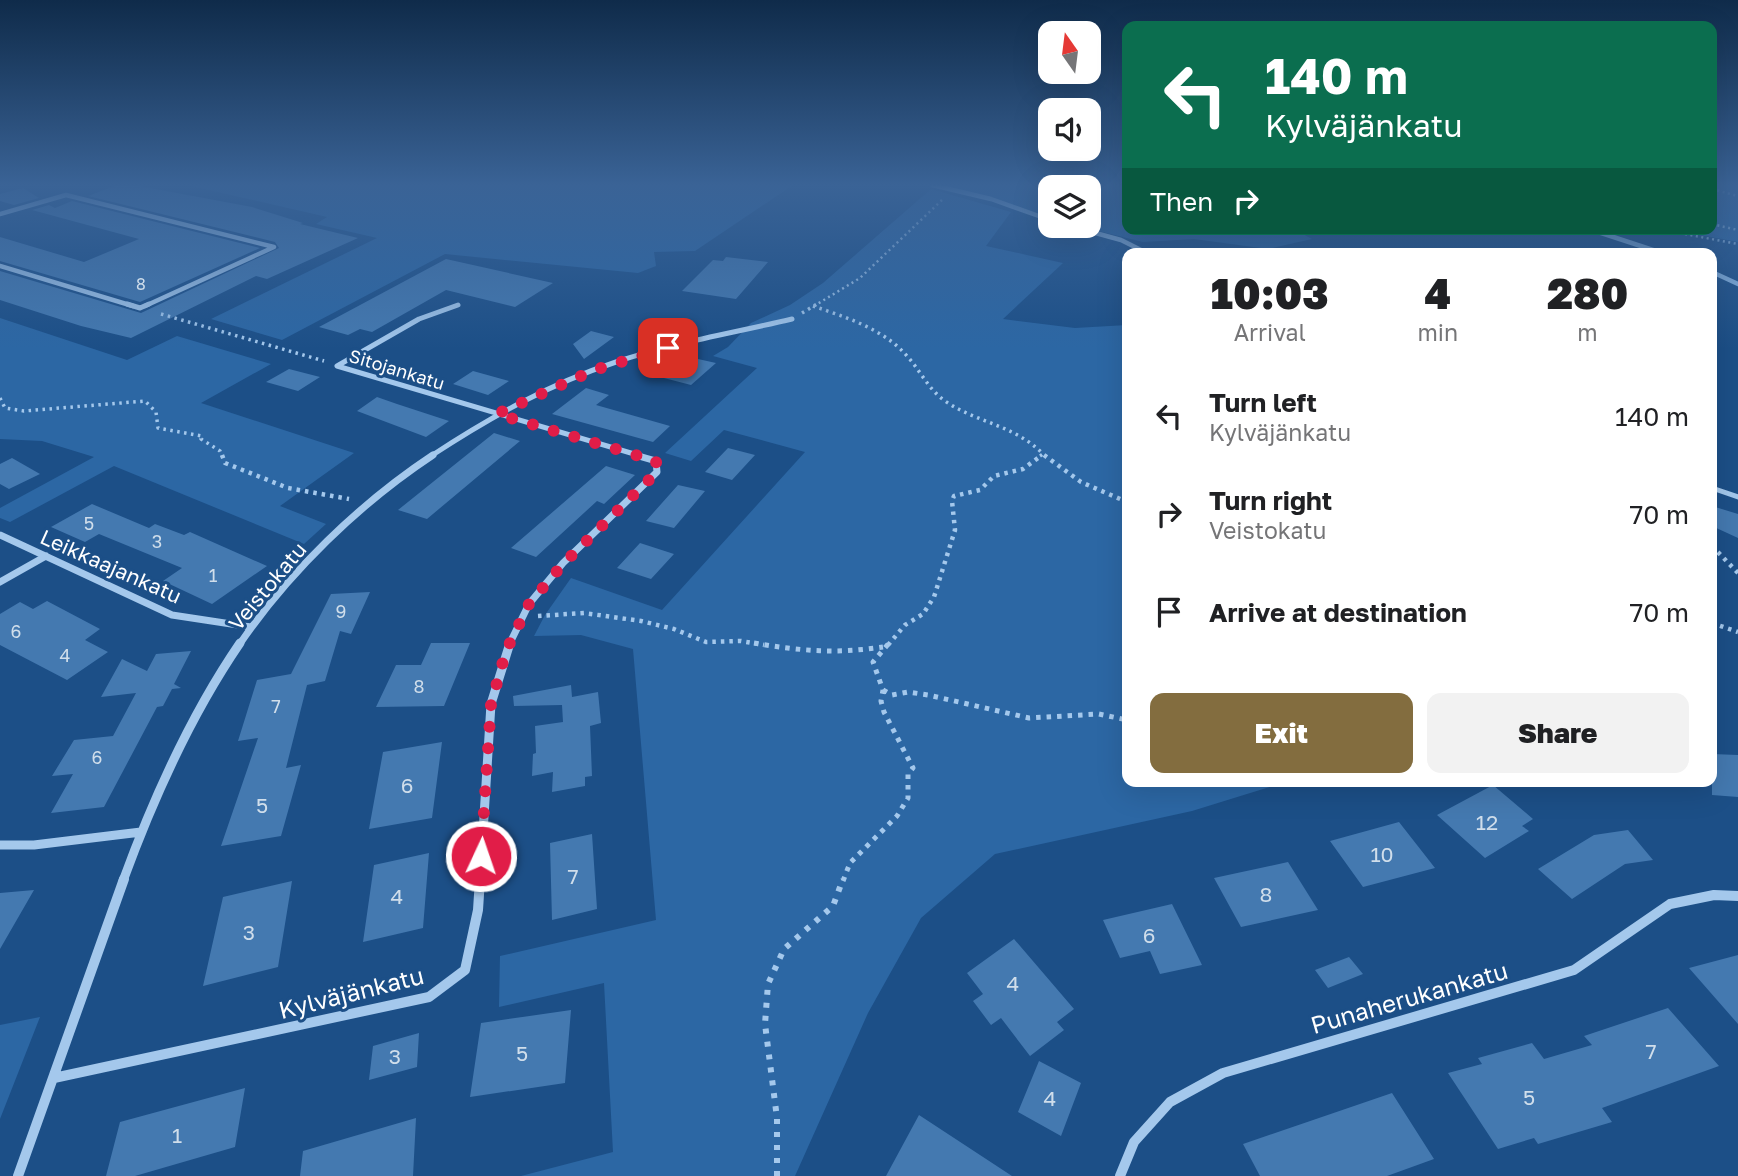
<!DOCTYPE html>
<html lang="en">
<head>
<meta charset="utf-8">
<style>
  body { margin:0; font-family:"Golos Text",sans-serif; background:#f2f2f2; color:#202124; height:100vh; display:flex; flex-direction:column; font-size:26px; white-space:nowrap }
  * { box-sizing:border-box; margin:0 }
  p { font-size:23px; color:#757577 }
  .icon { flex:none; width:38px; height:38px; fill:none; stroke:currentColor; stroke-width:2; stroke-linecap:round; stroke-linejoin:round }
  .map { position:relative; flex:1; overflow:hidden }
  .side { position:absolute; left:1122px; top:248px; width:595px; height:539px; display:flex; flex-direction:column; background:#fff; border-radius:14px; box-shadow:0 7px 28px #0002 }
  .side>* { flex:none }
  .hud { position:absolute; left:1122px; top:21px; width:595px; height:214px; border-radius:14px; box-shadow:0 7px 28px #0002; background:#0b6e4f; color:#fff; overflow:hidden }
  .needle { width:46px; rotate:346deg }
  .buttons { position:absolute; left:1038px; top:21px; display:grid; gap:14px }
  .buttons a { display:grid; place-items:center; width:63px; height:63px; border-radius:14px; background:#fff; box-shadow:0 7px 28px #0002; font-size:35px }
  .pin { position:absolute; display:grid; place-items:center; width:60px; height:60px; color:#fff; margin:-30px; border-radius:14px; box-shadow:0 4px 10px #0006 }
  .me { position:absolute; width:77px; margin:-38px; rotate:3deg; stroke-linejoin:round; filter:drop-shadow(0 0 5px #0008) }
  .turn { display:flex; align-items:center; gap:24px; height:147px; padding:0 28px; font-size:32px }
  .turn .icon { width:91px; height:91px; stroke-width:2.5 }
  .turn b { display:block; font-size:49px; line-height:60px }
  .then { display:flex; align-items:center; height:66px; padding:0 28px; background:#0003; gap:14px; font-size:26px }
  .eta { display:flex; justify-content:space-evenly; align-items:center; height:119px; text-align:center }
  .eta b { font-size:42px; font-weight:800; line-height:49px }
  .action { display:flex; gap:14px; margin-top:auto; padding:14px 28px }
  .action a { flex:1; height:80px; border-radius:14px; background:#836d3f; color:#fff; font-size:28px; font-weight:800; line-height:80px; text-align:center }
  .action a+a { background:#f2f2f2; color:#202124 }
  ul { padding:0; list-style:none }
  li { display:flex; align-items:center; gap:21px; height:98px; padding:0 28px }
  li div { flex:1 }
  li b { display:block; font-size:26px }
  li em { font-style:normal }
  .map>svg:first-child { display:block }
  .green { fill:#2c67a4 }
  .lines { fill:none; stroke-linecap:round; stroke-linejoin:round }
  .stream { stroke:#97c3ee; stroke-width:4.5 }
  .building { fill:#4479b0 }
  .path-far4 { stroke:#a4c8ec; stroke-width:2.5; stroke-dasharray:2 3.5; stroke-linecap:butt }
  .path-far3 { stroke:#a4c8ec; stroke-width:3.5; stroke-dasharray:2.5 4.5; stroke-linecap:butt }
  .path-far2 { stroke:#a4c8ec; stroke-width:4.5; stroke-dasharray:3.5 5; stroke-linecap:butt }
  .path-far1 { stroke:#a4c8ec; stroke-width:5; stroke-dasharray:4.5 6; stroke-linecap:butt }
  .path { stroke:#a4c8ec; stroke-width:6; stroke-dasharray:5 8; stroke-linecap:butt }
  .lane { stroke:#a4c8ec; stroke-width:5 }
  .street-far4 { stroke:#a4c8ec; stroke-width:4.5 }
  .street-far3 { stroke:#a4c8ec; stroke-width:5 }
  .street-far2 { stroke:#a4c8ec; stroke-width:7 }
  .street-far1 { stroke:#a4c8ec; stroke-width:9 }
  .street { stroke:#a4c8ec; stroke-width:10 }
  .route { stroke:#e11d48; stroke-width:12; stroke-dasharray:0 21.6 }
  .labels { text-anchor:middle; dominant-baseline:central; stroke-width:6; stroke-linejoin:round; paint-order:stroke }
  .far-number-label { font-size:16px; fill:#d0deeb }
  .far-street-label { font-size:18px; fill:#fff; stroke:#1c4f87 }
  .number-label { font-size:18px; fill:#d0deeb }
  .street-label { font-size:21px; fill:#fff; stroke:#1c4f87 }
  .near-number-label { font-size:21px; fill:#d0deeb }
  .near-street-label { font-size:24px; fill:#fff; stroke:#1c4f87 }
</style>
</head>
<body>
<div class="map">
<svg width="1738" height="1176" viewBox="0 0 1738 1176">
  <rect width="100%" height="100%" fill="#1c4f87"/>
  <!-- green -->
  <path class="green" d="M187 185H793L695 251 654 252 656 266 638 273 445 254 282 340 211 319 377 238 316 224 327 217Z
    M940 185H1127V229H1294L1312 239 1268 249 1194 239 1143 242 1078 226H1088V187H1050V217Z
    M1712 185H1738V242L1668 229H1712Z
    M931 189 1011 212 986 246 1063 263 1003 319 1075 328 1127 325V782H1286L1192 811 995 854 921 918 868 1013 795 1176H521L613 1152 604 983 499 1007 500 956 656 920 633 649 581 635 534 636 545 615 571 578 662 610 805 452 724 430 691 461 665 453 757 368 713 356 728 347 751 323 790 305 823 283Z
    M0 318 127 360 177 336 271 364 201 403 354 453 280 506 326 524 304 544 114 466 10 522 0 518V508L94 457 42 441 0 439Z
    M40 1017 0 1119V1025Z"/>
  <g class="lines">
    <!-- stream -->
    <path class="stream" d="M1589 229 1665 254
      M1712 272 1738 284"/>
  </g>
  <!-- building -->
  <path class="building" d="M117 185H134L252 207 303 223 300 224 358 238 267 279 256 276 131 338 81 326 0 300V271L141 313 279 248 275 242 88 196Z
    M23 188 39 198 14 205 0 201V194Z
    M72 201 260 248 140 302 0 261V237L84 262 139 239 32 210 49 205 55 208Z
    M726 257 768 262 736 299 682 291 713 260 723 261Z
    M446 259 553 283 515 307 446 290 372 332 360 329 348 335 319 327Z
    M591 331 614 337 584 359 573 344Z
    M689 357 716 363 691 385 664 378Z
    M289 369 320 377 298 391 266 382Z
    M473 371 509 381 488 395 453 384Z
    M586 388 609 395 596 405 670 426 653 442 552 414Z
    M377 397 397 404 449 421 426 437 357 411Z
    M494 433 520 441 427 519 398 510Z
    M728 448 755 455 732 480 705 472Z
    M12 458 40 474 9 489 0 484V464Z
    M606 466 635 475 604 504 597 501 536 557 511 548Z
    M678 485 705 491 674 528 646 521Z
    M92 504 149 528 155 524 184 535 190 532 267 566 212 604 163 581 182 568 99 534 85 542 51 527Z
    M1712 506 1738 514V538L1712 526Z
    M640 543 674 554 651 579 617 568Z
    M370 592 351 634 340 631 325 681 307 685 286 768 301 765 281 836 221 846 258 738 238 741 257 680 291 674 331 594Z
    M47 601 100 629 85 640 108 652 67 680 0 645V614L20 602 33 609Z
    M431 643H470L444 706 376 707 396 665H421Z
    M191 651 174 684 181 688 172 689 163 706 157 707 104 807 51 813 73 774 52 776 74 740 113 736 136 693 101 697 122 659 147 671 156 654Z
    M571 685 572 697 598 692 601 723 590 726 592 776 585 777V786L552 792 553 772 532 776 533 754 536 753 535 726 563 722 562 705 514 706 513 696Z
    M442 742 432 818 369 829 383 752Z
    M1712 754 1738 755V797L1712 795Z
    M1493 785 1533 819 1522 826 1529 831 1485 858 1437 815Z
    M1399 822 1435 868 1363 887 1330 841Z
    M1628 830 1653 860 1625 864 1572 899 1538 869 1594 835Z
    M592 834 597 909 552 920 550 843Z
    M429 853 423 928 363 942 374 865Z
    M1288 862 1318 910 1241 927 1214 878Z
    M292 881 278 967 203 986 223 897Z
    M34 890 0 949V893Z
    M1172 904 1202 965 1160 974 1150 951 1120 958 1103 920Z
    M1014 939 1074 1009 1057 1022 1064 1030 1030 1056 1001 1018 991 1025 973 1001 983 994 967 973Z
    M1738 955V1024L1689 968Z
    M1349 957 1363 974 1328 988 1315 970Z
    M1668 1008 1719 1066 1602 1108 1612 1122 1538 1144 1534 1138 1498 1149 1448 1073 1482 1064 1478 1058 1532 1043 1544 1059 1592 1045 1584 1036Z
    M571 1010 565 1083 470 1097 481 1023Z
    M419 1033 417 1067 369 1080 373 1046Z
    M1039 1061 1081 1083 1061 1136 1018 1112Z
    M245 1088 235 1147 135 1176H106L120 1122Z
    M1392 1093 1434 1159 1387 1176H1260L1243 1144Z
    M919 1115 1012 1176H886Z
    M416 1118 413 1176H300L303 1151Z"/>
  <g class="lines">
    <!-- path-far4 -->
    <path class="path-far4" d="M1712 189 1738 196
      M1712 224 1738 230
      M1658 229 1738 244
      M814 306 860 278 942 200"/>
    <!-- path-far3 -->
    <path class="path-far3" d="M813 306C845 317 884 329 907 356 920 370 928 389 945 401 977 423 1015 425 1043 454
      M802 313 817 304
      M161 314 324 361
      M0 398 5 408 24 411 145 401 156 412 158 428 202 436 201 439 220 451 222 456
      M1040 456 1043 454 1046 456"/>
    <!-- path-far2 -->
    <path class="path-far2" d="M222 455 225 463 288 488 349 499
      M1044 455 1081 482 1127 502
      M1712 546 1738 573
      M538 616 584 613 641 621 674 629 706 642 741 641 764 645
      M1712 623 1738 632
      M888 645 905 625 923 614 934 597 955 530 952 501 954 496 980 490 994 476 1023 469 1042 455"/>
    <!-- path-far1 -->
    <path class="path-far1" d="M754 643C801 651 836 654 883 647
      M883 690 892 695 908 692 928 695 1029 718 1099 714 1127 720
      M843 881 850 863 897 816 908 798V774L913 768 884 712 881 701 883 690 873 662 889 643"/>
    <!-- path -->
    <path class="path" d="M777 1176V1118L765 1024 768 984 784 949 833 906 843 879"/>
    <!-- lane -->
    <path class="lane" d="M1712 488 1738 497"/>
    <!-- street-far4 -->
    <path class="street-far4" d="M932 185 991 199 1050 220
      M0 214 66 195 274 247 145 306
      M1070 226 1121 240 1149 254
      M0 266 133 306"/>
    <!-- street-far3 -->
    <path class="street-far3" d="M127 304 140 308 149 304
      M458 305 419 319 337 366 641 456
      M431 456C489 418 549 384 616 362 673 343 733 333 792 319"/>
    <!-- street-far2 -->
    <path class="street-far2" d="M0 535 172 615 251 627
      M0 582 46 556
      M239 645C289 572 359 504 433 455
      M509 645 529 604 563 563 657 472 656 461 635 455"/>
    <!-- street-far1 -->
    <path class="street-far1" d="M0 845H34L141 832
      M123 881C153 799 190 716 240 643
      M480 881 491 704 510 643"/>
    <!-- street -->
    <path class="street" d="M54 1078 429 997 465 970 478 910 480 879
      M18 1176 124 879
      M1120 1176 1134 1142 1170 1102 1223 1073 1574 970 1670 904 1714 895 1738 896"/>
  </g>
  <!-- sky -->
  <linearGradient id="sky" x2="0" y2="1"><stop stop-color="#0f2b4a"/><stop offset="0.53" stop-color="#3a6396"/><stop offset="1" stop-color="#3a6396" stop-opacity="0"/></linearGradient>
  <rect width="1738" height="349" fill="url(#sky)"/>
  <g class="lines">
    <!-- route -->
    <path class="route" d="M481 856 491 704 506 651 529 604 564 563 657 472 656 461 497 414 594 370 668 348"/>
  </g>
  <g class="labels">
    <!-- far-number labels -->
    <g class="far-number-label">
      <text x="141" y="284">8</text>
    </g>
    <!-- far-street labels -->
    <g class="far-street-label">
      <text transform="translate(397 369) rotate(17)">Sitojankatu</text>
    </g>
    <!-- number labels -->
    <g class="number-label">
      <text x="89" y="523">5</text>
      <text x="157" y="541">3</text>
      <text x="213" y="575">1</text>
      <text x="341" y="611">9</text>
      <text x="16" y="631">6</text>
      <text x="65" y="655">4</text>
      <text x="419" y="686">8</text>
      <text x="276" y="706">7</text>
      <text x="97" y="757">6</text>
    </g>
    <!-- street labels -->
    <g class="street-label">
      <text transform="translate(111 566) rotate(24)">Leikkaajankatu</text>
      <text transform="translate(267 586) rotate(-50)">Veistokatu</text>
    </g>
    <!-- near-number labels -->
    <g class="near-number-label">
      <text x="407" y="785">6</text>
      <text x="262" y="805">5</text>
      <text x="1487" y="822">12</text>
      <text x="1382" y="854">10</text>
      <text x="573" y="876">7</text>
      <text x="1266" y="894">8</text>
      <text x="397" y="896">4</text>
      <text x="249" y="932">3</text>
      <text x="1149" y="935">6</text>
      <text x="1013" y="983">4</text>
      <text x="1651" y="1051">7</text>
      <text x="522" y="1053">5</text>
      <text x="395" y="1056">3</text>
      <text x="1529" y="1097">5</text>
      <text x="1050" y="1098">4</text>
      <text x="177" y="1135">1</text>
    </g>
    <!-- near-street labels -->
    <g class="near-street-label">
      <text transform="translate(351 992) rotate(-14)">Kylväjänkatu</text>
      <text transform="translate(1409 997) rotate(-16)">Punaherukankatu</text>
    </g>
  </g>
</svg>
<div class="buttons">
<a><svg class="needle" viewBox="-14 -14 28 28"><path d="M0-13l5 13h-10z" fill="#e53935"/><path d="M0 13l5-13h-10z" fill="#757577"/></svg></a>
<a><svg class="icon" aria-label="sound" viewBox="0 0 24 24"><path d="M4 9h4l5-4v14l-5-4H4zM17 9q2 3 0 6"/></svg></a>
<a><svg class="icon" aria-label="layers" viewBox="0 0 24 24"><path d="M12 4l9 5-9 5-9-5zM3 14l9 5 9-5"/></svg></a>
</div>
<div class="pin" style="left:668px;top:348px;background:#d93025"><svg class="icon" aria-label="arrive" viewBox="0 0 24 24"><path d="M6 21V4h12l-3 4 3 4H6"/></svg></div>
<svg class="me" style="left:481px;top:856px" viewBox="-20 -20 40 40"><circle r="17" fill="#e11d48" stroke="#fff" stroke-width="3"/><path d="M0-11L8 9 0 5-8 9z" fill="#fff"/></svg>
<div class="hud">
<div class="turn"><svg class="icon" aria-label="left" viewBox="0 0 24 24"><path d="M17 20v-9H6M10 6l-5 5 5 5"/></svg><div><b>140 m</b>Kylväjänkatu</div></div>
<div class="then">Then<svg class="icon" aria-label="right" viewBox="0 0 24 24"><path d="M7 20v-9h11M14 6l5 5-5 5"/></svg></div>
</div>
<section class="side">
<div class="eta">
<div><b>10:03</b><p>Arrival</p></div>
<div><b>4</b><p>min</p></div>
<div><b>280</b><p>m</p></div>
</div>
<ul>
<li><svg class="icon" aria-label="left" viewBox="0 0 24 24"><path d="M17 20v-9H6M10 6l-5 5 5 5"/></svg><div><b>Turn left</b><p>Kylväjänkatu</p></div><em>140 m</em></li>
<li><svg class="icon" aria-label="right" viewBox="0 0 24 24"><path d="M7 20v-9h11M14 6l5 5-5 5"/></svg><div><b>Turn right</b><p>Veistokatu</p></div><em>70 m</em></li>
<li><svg class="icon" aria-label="arrive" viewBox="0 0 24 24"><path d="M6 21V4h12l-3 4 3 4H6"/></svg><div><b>Arrive at destination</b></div><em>70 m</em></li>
</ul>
<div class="action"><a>Exit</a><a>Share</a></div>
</section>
</div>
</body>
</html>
